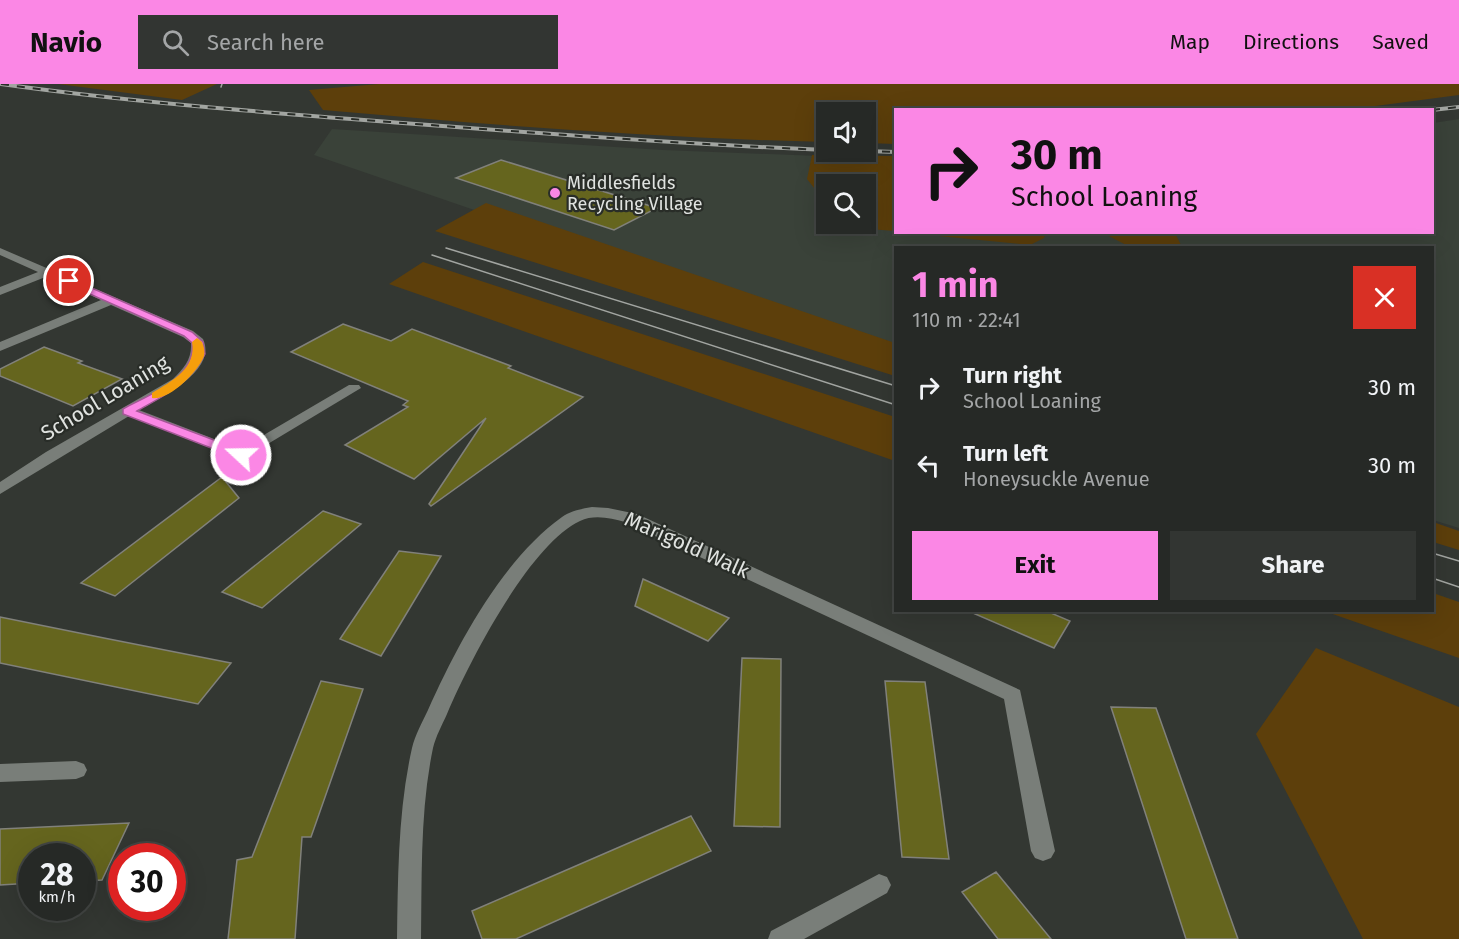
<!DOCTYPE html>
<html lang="en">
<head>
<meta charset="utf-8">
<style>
  body { margin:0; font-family:"Fira Sans",sans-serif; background:#323532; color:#f1f3f6; height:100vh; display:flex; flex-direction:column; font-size:22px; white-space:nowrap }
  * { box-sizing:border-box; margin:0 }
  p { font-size:20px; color:#a4a6a7 }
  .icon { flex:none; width:33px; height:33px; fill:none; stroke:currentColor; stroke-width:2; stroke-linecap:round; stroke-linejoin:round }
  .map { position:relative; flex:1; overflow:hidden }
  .details { position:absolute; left:894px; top:162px; width:540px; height:366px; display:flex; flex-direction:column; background:#262926; border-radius:0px; box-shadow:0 6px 24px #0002,0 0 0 2px #424543 }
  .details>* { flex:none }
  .banner { position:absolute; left:894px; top:24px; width:540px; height:126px; border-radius:0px; box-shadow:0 6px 24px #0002,0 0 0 2px #424543; background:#fb87e5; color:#111; overflow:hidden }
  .controls { position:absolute; left:816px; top:18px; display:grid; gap:12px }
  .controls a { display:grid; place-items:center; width:60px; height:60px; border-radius:0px; background:#262926; box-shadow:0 6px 24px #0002,0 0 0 2px #424543; font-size:30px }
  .speed { position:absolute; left:18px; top:759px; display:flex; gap:12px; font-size:30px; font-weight:700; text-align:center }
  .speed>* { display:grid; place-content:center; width:78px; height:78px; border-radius:50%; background:#262926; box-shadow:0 6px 24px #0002,0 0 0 2px #424543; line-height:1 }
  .speed small { font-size:15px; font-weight:400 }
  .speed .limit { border:9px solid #d22; background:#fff; color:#111 }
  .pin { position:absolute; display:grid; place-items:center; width:51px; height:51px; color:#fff; margin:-26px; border:3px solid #fff; border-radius:50%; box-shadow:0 2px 6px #0007 }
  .me { position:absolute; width:66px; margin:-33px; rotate:291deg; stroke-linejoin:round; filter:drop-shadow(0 0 4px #0008) }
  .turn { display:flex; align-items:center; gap:21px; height:126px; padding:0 18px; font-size:27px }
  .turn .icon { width:78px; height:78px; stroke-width:2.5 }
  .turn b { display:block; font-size:42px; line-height:51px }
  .round { display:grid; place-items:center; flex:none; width:63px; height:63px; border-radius:0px; background:#323532 }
  .head { display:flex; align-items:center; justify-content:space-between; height:102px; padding:0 18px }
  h1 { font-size:36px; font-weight:700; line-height:45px; color:#fb87e5 }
  .action { display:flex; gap:12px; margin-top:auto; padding:12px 18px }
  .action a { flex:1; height:69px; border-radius:0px; background:#fb87e5; color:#111; font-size:24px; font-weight:700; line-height:69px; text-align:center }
  .action a+a { background:#323532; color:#f1f3f6 }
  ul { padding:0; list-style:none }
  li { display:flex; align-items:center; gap:18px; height:78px; padding:0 18px }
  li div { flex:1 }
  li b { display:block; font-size:22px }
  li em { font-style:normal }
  header { display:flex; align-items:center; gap:36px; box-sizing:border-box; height:84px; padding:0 30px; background:#fb87e5; color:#111 }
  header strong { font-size:28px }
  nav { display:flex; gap:33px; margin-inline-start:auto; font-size:21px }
  .search { width:420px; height:54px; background:#323532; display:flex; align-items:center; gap:15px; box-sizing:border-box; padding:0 21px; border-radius:0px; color:#a4a6a7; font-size:22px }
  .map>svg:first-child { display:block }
  .built { fill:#3a4239; fill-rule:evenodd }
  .green { fill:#5d3f0b }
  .building { fill:#65651e; stroke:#81817b; stroke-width:1.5 }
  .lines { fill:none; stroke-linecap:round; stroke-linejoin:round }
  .minor { fill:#797e79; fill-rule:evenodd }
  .tram { stroke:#a2a5a1; stroke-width:1.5 }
  .rail-casing { stroke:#a2a5a1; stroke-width:4 }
  .rail { stroke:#292d28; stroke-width:2; stroke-dasharray:8; stroke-linecap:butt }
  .route { fill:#fb87e5; stroke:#a35895; stroke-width:1.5 }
  .slow { fill:#f59e0b }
  .poi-dot { fill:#fb87e5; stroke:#292d28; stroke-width:2 }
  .labels { text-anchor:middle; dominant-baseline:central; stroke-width:4.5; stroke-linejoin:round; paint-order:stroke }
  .far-poi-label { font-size:18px; fill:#e0e3e0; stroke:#292d28; text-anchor:start }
  .street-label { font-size:21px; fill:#e0e3e0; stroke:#292d28 }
</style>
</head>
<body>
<header>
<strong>Navio</strong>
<div class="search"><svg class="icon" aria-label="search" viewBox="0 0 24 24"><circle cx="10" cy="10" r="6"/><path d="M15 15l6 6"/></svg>Search here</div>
<nav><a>Map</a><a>Directions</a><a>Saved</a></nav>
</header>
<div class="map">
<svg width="1459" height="855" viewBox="0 0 1459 855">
  <rect width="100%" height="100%" fill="#333732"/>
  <!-- built -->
  <path class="built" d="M1459 35V444L1433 436 1432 164H896L895 270 314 71 332 45 663 66 895 75 896 148H1432L1433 39ZM826 100H866V140H826Z"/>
  <!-- green -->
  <path class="green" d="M58 0H217L182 16Z
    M379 0H1459V11L1345 26H896L895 60 866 59V28H826V58C658 54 491 41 323 26L309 6Z
    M812 71 895 72V147L830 142V140H866V100H826V119L807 95Z
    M486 119 895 259V292L435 147Z
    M908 149 1046 148V149L1044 154 1030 161Z
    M1103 149H1175L1182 163H1130Z
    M423 178 895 333V377L389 200Z
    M1433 438 1459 447V466L1433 458Z
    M1433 509 1459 518V574L1324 527 1432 526Z
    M1316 564 1459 623V855H1363L1256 650Z"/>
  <!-- building -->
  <path class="building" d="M501 76 657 124 614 146 456 94Z
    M343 240 391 257 412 245 511 282 508 284 583 313 431 422 429 420 486 334 414 395 345 361 408 323 403 321 408 317 291 268Z
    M44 263 82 277 78 279 122 295 73 322 0 292V285Z
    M222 393 239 414 115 512 81 499Z
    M323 427 361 440 262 524 222 508Z
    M399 467 441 472 381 572 340 555Z
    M643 495 729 534 708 557 635 522Z
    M966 526H1044L1070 537 1054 564Z
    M0 533 109 555 231 579 198 620 0 579Z
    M742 574 781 575 780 743 734 742Z
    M321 597 363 605 311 753H302L295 855H228L237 776 252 773Z
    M885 597 925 598 949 775 902 773Z
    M1111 623 1156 624 1238 855H1186Z
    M691 732 711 767 516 855H482L472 827Z
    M129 739 102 796 82 797V772H32V799L0 801V745Z
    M996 788 1051 855H998L962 808Z"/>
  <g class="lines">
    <!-- minor -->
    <path class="minor" d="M0 164 193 247 203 255C218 287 160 314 139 326L240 365 349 301H359L361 304 241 376 129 332 0 410V398L46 368 173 295C184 284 192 275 191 259L183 253 111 221 0 267V258L101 216 48 192 0 211V203L38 188 0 171Z
      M592 423 608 424 637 430 1020 606 1055 767 1051 774 1043 777 1035 774 1031 767 1004 615 625 438C611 434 594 430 580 437 529 461 469 578 447 630 442 641 436 652 433 664 420 726 422 792 421 855H397C398 792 398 726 412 664 415 651 422 639 428 626 457 561 502 476 562 433 570 427 581 425 592 423Z
      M76 677 84 680 87 686 84 692 76 695 0 698V680Z
      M879 790 887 793 891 801 887 809 804 855H768L771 847Z"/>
    <!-- tram -->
    <path class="tram" d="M221 3 222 0
      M446 164 896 302
      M432 171 896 321
      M1432 469 1459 477
      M1432 494 1459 503"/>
    <!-- rail casing -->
    <g class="rail-casing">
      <path id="rail" d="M1 0C130 18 260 28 390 38 536 49 680 60 826 66
        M1432 26 1459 23
        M866 67 896 68"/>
    </g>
    <!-- rail -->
    <use href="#rail" class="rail"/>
  </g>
  <!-- route -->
  <path class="route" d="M69 194 192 248 203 258 205 270C191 299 165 311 137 327L246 368 248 371 246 374H237L123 330V325C148 311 197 294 192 259L184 252 65 199 64 197Z"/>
  <!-- slow -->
  <path class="slow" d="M197 254 202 258C204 263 205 267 204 272 198 288 169 317 152 314V309C172 297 197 284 192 258Z"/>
  <!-- markers -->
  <circle class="poi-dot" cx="555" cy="109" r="6"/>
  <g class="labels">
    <!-- far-poi labels -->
    <g class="far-poi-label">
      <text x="567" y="99">Middlesfields<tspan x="567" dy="21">Recycling Village</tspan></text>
    </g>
    <!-- street labels -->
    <g class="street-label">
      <text transform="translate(105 314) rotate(-31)">School Loaning</text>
      <text transform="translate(687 461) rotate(24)">Marigold Walk</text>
    </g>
  </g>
</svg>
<div class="controls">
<a><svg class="icon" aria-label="sound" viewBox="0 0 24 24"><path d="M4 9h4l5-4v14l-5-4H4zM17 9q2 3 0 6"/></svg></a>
<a><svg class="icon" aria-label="search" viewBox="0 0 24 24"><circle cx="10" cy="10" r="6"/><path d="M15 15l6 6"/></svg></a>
</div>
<div class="speed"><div>28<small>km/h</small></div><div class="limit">30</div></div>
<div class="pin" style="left:69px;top:197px;background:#d93025"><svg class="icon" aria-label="arrive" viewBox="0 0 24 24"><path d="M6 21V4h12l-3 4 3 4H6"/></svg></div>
<svg class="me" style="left:241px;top:371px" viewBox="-20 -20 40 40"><circle r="17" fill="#fb87e5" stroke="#fff" stroke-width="3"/><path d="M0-11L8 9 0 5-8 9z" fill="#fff"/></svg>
<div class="banner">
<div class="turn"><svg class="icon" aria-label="right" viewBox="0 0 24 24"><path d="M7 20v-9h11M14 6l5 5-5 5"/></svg><div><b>30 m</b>School Loaning</div></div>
</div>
<section class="details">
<div class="head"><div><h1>1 min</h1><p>110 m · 22:41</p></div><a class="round" style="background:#d93025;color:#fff"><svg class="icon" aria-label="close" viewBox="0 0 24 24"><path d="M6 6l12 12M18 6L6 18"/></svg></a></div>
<ul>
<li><svg class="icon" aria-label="right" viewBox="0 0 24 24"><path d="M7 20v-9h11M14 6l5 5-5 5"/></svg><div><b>Turn right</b><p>School Loaning</p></div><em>30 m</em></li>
<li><svg class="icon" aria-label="left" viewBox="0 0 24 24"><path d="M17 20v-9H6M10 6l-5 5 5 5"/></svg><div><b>Turn left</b><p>Honeysuckle Avenue</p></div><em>30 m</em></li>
</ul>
<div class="action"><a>Exit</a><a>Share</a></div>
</section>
</div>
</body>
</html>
